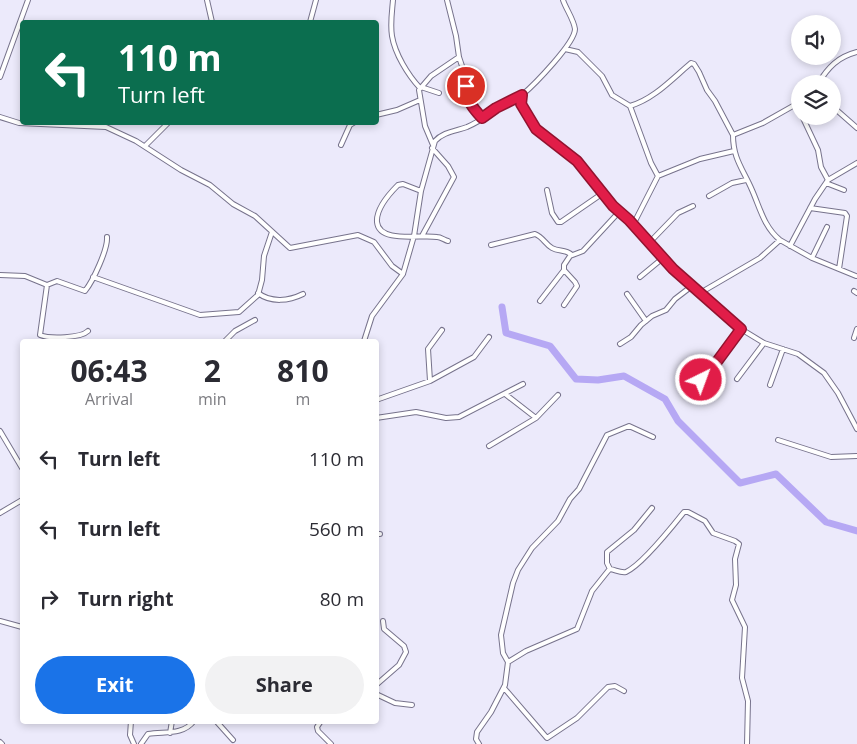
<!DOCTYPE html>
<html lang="en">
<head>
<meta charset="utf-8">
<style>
  body { margin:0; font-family:"Open Sans",sans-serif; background:#f2f2f3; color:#2b2b33; height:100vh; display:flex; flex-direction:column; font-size:19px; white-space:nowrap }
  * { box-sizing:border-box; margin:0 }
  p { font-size:16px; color:#7c7c81 }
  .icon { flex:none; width:28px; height:28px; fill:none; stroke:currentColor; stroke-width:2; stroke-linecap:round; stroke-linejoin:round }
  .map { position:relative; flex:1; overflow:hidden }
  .panel { position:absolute; left:20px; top:339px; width:359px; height:385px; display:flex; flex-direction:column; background:#fff; border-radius:5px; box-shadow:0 2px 8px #0003 }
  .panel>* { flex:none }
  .guide { position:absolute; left:20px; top:20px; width:359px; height:105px; border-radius:5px; box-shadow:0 2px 8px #0003; background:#0b6e4f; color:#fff; overflow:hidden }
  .controls { position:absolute; left:791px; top:15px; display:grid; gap:10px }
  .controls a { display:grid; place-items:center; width:50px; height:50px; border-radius:50%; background:#fff; box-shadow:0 2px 8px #0003; font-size:25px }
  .pin { position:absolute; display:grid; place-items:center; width:42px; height:42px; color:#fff; margin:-21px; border:2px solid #fff; border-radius:50%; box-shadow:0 1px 5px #0007 }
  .me { position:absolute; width:55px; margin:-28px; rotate:42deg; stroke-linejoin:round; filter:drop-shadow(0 0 4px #0008) }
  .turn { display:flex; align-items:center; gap:18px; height:105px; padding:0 15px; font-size:22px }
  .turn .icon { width:65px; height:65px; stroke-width:2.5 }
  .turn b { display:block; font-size:35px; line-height:42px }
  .eta { display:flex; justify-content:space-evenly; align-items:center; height:85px; text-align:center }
  .eta b { font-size:30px; font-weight:700; line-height:35px }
  .cta { display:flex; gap:10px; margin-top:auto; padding:10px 15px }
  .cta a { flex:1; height:58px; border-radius:30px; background:#1a73e8; color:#fff; font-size:20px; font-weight:700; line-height:58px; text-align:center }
  .cta a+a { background:#f2f2f3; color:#2b2b33 }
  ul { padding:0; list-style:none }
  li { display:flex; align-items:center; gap:15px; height:70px; padding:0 15px }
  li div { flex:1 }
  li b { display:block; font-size:19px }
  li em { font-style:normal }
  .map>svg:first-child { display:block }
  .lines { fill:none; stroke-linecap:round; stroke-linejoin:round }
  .river { stroke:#b6a8f4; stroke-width:7 }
  .minor-casing { stroke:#77738c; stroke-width:6 }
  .minor { stroke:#fff; stroke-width:4 }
  .route-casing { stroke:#92132f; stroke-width:12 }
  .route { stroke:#e11d48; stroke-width:9 }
</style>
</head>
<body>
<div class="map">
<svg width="857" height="744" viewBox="0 0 857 744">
  <rect width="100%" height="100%" fill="#eceafb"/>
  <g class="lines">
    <!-- river -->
    <path class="river" d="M502 307 506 333 550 346 576 379 598 380 624 376 665 399 678 421 740 483 776 474 826 522 857 531"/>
    <!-- minor casing -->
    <g class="minor-casing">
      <path id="minor" d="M207 0 212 22
        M393 0C392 12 390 24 392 36 395 54 408 75 420 88
        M447 0 456 36 459 57 465 75 467 98 482 118
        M563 0C566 9 574 20 575 29 575 43 534 85 522 95L521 104 536 129 577 161 613 206 673 269 707 300 741 329 764 343 798 354 824 373 838 393 857 429
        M310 22 316 0
        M565 49 578 52 602 76 612 95 630 106 651 163 658 176 633 225
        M0 77 28 0
        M818 84C828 67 838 57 857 52
        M421 87 439 93
        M630 106C654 99 672 79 691 63L694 64 699 72 707 90 715 101 733 135
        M832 106 857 128
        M376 115 397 110 420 100
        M0 117 19 123 106 127 136 141 181 170 210 185 233 204 255 216 290 248 358 235 374 242 392 266 403 274
        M341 145 350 125 355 122
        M433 145 425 126 419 90 431 76 459 57
        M145 146 169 122
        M658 176 700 159 734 151
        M828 180 857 163
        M826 183 844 190
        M547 190 552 213 558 222H561L603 193
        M421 191 403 184 398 185C389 194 376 209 377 222 379 244 422 234 437 237 441 237 444 240 448 241
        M709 196 732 183 746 180
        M810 208 845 213 847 216 839 269
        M422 236 454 177 448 166 432 148
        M780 240C764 227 760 208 752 190 743 169 733 159 733 135L763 123 800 102
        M649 243 678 213 693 206
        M491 245 535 234C543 237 545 244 552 248 559 252 565 249 572 255
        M790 246 815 199 828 180 821 167 818 150 802 116
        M812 258 827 227
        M0 275 25 276 47 285 57 281 85 291C93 281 108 249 107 237
        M93 277 200 315 239 312 258 295 262 280 264 256 272 232
        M640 277 663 258
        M47 285 40 335C50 339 81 338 88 331
        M854 291 857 293
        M258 293C271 303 289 301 303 294
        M700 293 760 258 780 240 812 258 856 276
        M627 294 646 321
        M540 301 564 270
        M564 305 577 286 575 282 564 270V265L570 256 583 251 619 212
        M854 338 857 329
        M225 341 235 331 255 320
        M364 341 372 316 403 274 414 236 421 191 435 141C443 132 456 131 467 127 486 119 501 104 522 95
        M620 344 631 337 641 325 652 316 666 310 675 299 692 286
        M737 379 764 343
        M701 380 713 367 741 329
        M430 381 428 349 442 330
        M770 385 783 349
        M505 394 536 418 558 395
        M376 400 430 381 474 357 489 337
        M376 418 416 412 446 418 459 417 523 384
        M0 431 22 468
        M778 440 831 457 857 456
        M489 446 536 418
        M0 513 22 500
        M376 534H380
        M610 569 607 563V552L634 530 652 508
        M0 621 22 627
        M508 662 526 651 577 629 592 591 608 571 610 569C616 570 620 573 626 572 642 565 672 527 684 512H688L705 521 713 533 735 541 739 544 735 559 736 585 732 600 745 627 742 678 748 701 747 744
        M376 685 399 665 406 652 404 646 384 629 383 621
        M504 688 547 738 577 718 608 687 615 686 624 691
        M376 694 395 703 412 705
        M131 721 130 735 134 744
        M216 721 233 740
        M321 721 317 727 318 731 331 744
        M170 733 172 721
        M0 742 2 744
        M141 744 148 734C164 731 182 736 194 721
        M479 744 476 739 477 732 491 712 505 685 508 662 503 653 501 635 513 583 518 570 532 548 558 521 570 499 579 489 607 435 629 426 653 437"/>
    </g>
    <!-- minor -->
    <use href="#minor" class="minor"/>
  </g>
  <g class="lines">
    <!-- route casing -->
    <g class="route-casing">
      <path id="route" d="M466 86C467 101 472 107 482 118L496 108 522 95 521 104 536 129 577 161 613 206 629 220 673 269 741 329 713 367 701 380"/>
    </g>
    <!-- route -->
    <use href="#route" class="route"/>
  </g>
</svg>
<div class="controls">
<a><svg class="icon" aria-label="sound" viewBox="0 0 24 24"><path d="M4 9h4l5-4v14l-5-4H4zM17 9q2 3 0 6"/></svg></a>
<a><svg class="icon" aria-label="layers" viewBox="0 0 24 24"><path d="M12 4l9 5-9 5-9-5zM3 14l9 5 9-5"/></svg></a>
</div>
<div class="pin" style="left:466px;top:86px;background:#d93025"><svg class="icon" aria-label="arrive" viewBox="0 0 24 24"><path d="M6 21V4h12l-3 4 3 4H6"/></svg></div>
<svg class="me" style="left:701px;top:380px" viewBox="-20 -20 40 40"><circle r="17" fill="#e11d48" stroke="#fff" stroke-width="3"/><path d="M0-11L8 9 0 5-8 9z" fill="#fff"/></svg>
<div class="guide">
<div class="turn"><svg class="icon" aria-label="left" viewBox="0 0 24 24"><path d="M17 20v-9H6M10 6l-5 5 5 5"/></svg><div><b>110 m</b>Turn left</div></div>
</div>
<section class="panel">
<div class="eta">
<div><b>06:43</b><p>Arrival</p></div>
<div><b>2</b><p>min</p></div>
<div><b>810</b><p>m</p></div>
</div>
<ul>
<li><svg class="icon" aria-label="left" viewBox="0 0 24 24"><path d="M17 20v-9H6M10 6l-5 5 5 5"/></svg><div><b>Turn left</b></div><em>110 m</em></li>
<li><svg class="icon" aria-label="left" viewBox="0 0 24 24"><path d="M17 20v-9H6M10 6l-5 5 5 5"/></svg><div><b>Turn left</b></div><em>560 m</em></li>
<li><svg class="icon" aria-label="right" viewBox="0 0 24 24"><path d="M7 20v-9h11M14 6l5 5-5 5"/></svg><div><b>Turn right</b></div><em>80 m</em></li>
</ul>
<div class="cta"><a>Exit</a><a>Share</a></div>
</section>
</div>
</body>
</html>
